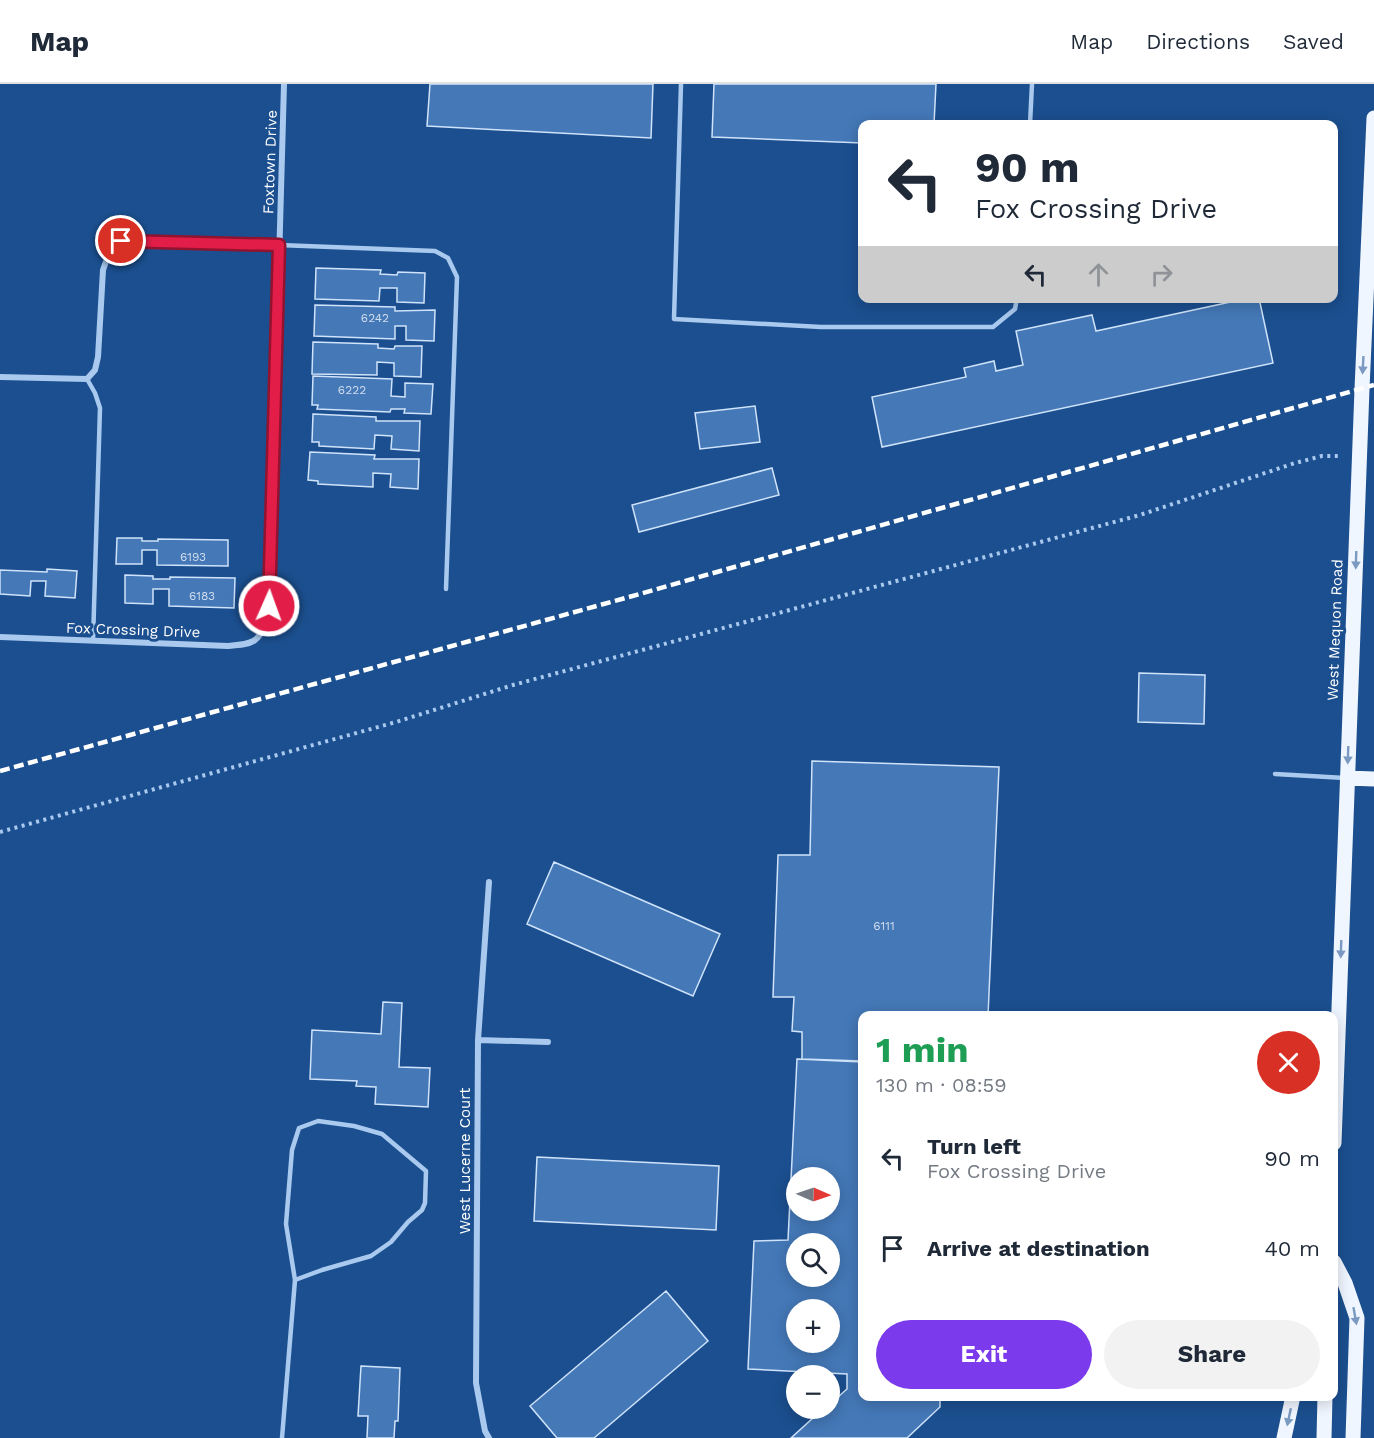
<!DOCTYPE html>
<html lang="en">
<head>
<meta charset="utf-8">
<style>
  body { margin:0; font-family:"Work Sans",sans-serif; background:#f2f2f3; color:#1f2937; height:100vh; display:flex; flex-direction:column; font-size:22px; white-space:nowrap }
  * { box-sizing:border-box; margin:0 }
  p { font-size:20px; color:#747a83 }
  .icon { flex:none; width:33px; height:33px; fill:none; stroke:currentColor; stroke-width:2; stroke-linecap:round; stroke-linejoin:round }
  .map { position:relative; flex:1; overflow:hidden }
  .details { position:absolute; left:858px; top:927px; width:480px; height:390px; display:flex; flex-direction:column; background:#fff; border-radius:12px; box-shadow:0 3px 15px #0003 }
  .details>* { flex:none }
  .hud { position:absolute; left:858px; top:36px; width:480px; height:183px; border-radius:12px; box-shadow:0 3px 15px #0003; background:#fff; color:#1f2937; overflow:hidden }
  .needle { width:39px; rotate:92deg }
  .controls { position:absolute; left:786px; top:1083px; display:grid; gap:12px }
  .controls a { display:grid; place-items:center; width:54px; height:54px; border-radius:50%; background:#fff; box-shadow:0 3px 15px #0003; font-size:30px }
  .pin { position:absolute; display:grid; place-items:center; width:51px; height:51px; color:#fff; margin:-26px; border:3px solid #fff; border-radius:50%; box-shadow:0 2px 6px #0007 }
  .me { position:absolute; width:66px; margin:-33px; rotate:2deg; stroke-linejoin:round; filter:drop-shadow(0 0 4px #0008) }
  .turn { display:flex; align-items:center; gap:21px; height:126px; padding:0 18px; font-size:27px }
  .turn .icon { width:78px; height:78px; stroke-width:2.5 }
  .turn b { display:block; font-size:42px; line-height:51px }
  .lanes { display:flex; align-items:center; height:57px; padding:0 18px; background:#0003; justify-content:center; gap:30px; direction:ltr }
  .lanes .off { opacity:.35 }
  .round { display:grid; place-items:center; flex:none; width:63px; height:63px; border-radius:32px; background:#f2f2f3 }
  .summary { display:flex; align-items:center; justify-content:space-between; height:102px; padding:0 18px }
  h1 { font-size:36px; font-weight:700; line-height:45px; color:#1e9e55 }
  .action { display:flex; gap:12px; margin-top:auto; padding:12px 18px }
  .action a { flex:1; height:69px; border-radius:36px; background:#7c3aed; color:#fff; font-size:24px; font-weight:700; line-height:69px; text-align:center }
  .action a+a { background:#f2f2f3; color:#1f2937 }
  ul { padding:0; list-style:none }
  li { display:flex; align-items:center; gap:18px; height:90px; padding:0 18px }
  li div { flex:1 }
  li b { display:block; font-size:22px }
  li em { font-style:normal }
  header { display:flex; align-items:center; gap:36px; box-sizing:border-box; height:84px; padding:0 30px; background:#fff; border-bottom:2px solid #e0e1e3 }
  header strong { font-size:28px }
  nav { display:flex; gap:33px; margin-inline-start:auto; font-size:21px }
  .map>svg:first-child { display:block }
  .building { fill:#4478b7; stroke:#cfe3fa; stroke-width:1.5; fill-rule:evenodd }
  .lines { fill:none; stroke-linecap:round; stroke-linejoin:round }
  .path { stroke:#a9c9ee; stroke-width:4; stroke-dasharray:3 4.5; stroke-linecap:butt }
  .service { stroke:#a9c9ee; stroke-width:4.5 }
  .minor { stroke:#a9c9ee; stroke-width:6 }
  .primary { stroke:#f0f6ff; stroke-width:15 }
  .rail { stroke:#fff; stroke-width:4.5; stroke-dasharray:10 4.5; stroke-linecap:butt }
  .oneway { fill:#7b9ac1 }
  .route-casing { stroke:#92132f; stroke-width:15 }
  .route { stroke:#e11d48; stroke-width:10 }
  .labels { text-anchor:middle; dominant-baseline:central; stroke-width:6; stroke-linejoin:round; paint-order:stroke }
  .number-label { font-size:12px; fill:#d0dded }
  .street-label { font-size:15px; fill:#fff; stroke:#1b4f8f }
</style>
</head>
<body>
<header>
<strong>Map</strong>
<nav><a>Map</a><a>Directions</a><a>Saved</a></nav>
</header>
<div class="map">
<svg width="1374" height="1354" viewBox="0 0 1374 1354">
  <rect width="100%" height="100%" fill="#1b4f8f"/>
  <!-- building -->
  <path class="building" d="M430 0H653L651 54 427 42Z
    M714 0H936L934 40H862V59L712 53Z
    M316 184 381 186 380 190 397 191 398 188 425 189 424 219 397 218V204H380L379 217 315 215Z
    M1249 214H1259L1273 279 882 363 872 313 966 293 964 284 994 277 996 287 1023 281 1016 247 1092 231 1096 247Z
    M315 221 395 223V227L435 226 434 257 406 256V242H395V255L314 252Z
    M313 258 378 260V264L394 265 395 262H422L421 293 394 292V279L377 278V291L312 290Z
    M313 292 392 295 391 312 405 313V299L433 300 431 330 404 329 405 325H391L390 328 317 325 318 321H312Z
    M755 322 760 358 700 365 695 329Z
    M313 330 376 333V337H420L419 367 391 365 392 352 375 351 374 365 319 362V358H312Z
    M310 368 375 371 374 375H419L418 405 390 403 391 390 373 389V403L318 400V397L308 396Z
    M772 384 779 411 639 448 632 421Z
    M117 454H142V457H158V455L228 456V482L157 481V466H142V480H116Z
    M47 485 77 487 75 514 45 512 46 497H31L30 512 0 510V486L47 488Z
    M125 491 153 492V495H170V493L235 494 234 524 169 522V505H153V520L125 519Z
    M1139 589 1205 591 1204 640 1138 638Z
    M812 677 999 683 988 932H862V977L802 975V948L792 947 794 913H773L778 771H810Z
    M554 778 720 850 693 912 527 840Z
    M383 918 402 919 399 983 430 984 428 1023 375 1020 376 1003 356 1002 357 997 310 995 312 946 381 950Z
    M797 975 862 978V1312H940V1323L907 1354H791L824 1324H830V1320L847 1305V1290L748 1285 754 1157 788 1156ZM796 1094H830V1126H796ZM796 1160H830V1192H796ZM796 1226H830V1258H796Z
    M537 1073 719 1082 716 1146 534 1137Z
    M666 1207 708 1257 594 1354H557L530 1322Z
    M361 1282 400 1284 398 1337H395L394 1354H367L368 1332H358Z"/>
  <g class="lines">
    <!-- path -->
    <path class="path" d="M0 748 396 638 513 601 1140 431 1295 379 1322 372H1339"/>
    <!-- service -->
    <path class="service" d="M681 0 674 235 821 243H993L1015 225 1017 214
      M1030 40 1032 0
      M279 161 435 167 448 174 457 193 446 505
      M87 295 95 309 100 324 93 557
      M1275 690 1345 694
      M1207 1312H1209
      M282 1354 295 1196 286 1140 292 1066 299 1044 318 1037 354 1042 382 1050 426 1087 425 1119 422 1126 408 1138 391 1158 371 1172 322 1186 295 1196"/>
    <!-- minor -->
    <path class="minor" d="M0 293 87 295 95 286 98 273 103 186 108 172 121 157 279 161
      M0 553 228 562C254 560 258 559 269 534L284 0
      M478 956 548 958
      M489 1354 485 1347 476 1299 478 956 489 798"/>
    <!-- primary -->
    <path class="primary" d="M1348 694 1374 695
      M1334 1059 1362 305 1374 34
      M1334 1178 1345 1199 1357 1234 1353 1354
      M1284 1354 1293 1312
      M1324 1354 1325 1312"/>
    <!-- rail -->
    <path class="rail" d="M0 687 629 513 1374 301"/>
  </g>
  <!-- one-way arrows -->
  <defs><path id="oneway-solid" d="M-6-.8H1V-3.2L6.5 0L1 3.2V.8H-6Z" transform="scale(1.5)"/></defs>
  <g class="oneway">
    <use href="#oneway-solid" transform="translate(1363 281) rotate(93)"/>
    <use href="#oneway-solid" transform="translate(1356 476) rotate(92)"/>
    <use href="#oneway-solid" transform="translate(1348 671) rotate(92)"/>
    <use href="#oneway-solid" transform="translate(1341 865) rotate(92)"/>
    <use href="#oneway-solid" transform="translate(1355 1232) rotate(80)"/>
    <use href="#oneway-solid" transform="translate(1289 1333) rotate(102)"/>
  </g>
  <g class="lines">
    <!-- route casing -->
    <g class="route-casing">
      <path id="route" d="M121 157 279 161 269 522"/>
    </g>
    <!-- route -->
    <use href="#route" class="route"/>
  </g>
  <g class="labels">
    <!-- number labels -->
    <g class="number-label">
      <text x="375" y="234">6242</text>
      <text x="352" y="306">6222</text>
      <text x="193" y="473">6193</text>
      <text x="202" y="512">6183</text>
      <text x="884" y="842">6111</text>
    </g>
    <!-- street labels -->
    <g class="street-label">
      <text transform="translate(270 78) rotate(-88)">Foxtown Drive</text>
      <text transform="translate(133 546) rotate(2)">Fox Crossing Drive</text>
      <text transform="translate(1335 546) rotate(-88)">West Mequon Road</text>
      <text transform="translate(465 1077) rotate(-90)">West Lucerne Court</text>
    </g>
  </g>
</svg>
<div class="controls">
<a><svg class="needle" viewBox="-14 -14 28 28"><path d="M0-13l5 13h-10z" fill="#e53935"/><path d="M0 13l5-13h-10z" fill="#747a83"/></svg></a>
<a><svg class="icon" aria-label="search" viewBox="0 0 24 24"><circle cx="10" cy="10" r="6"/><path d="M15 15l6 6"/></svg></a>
<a>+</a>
<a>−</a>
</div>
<div class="pin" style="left:121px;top:157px;background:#d93025"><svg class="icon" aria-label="arrive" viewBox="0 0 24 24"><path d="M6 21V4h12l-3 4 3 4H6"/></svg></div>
<svg class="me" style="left:269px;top:522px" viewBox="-20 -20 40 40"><circle r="17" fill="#e11d48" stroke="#fff" stroke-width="3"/><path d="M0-11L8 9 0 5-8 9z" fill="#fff"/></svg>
<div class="hud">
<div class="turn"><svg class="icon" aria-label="left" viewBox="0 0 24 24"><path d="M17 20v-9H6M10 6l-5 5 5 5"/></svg><div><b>90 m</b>Fox Crossing Drive</div></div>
<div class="lanes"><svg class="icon" aria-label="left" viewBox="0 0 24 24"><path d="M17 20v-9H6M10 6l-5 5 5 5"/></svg><svg class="icon off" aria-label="ahead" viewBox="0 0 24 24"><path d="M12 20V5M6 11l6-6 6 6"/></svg><svg class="icon off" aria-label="right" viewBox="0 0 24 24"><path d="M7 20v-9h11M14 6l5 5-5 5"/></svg></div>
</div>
<section class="details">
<div class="summary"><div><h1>1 min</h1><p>130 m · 08:59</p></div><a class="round" style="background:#d93025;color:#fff"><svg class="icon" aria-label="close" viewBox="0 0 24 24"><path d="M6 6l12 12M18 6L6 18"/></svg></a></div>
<ul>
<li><svg class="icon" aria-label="left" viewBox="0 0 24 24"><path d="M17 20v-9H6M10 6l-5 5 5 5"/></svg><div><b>Turn left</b><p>Fox Crossing Drive</p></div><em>90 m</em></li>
<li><svg class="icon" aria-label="arrive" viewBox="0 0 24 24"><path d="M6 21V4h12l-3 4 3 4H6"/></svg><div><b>Arrive at destination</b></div><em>40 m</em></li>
</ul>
<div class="action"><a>Exit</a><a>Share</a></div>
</section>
</div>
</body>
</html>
